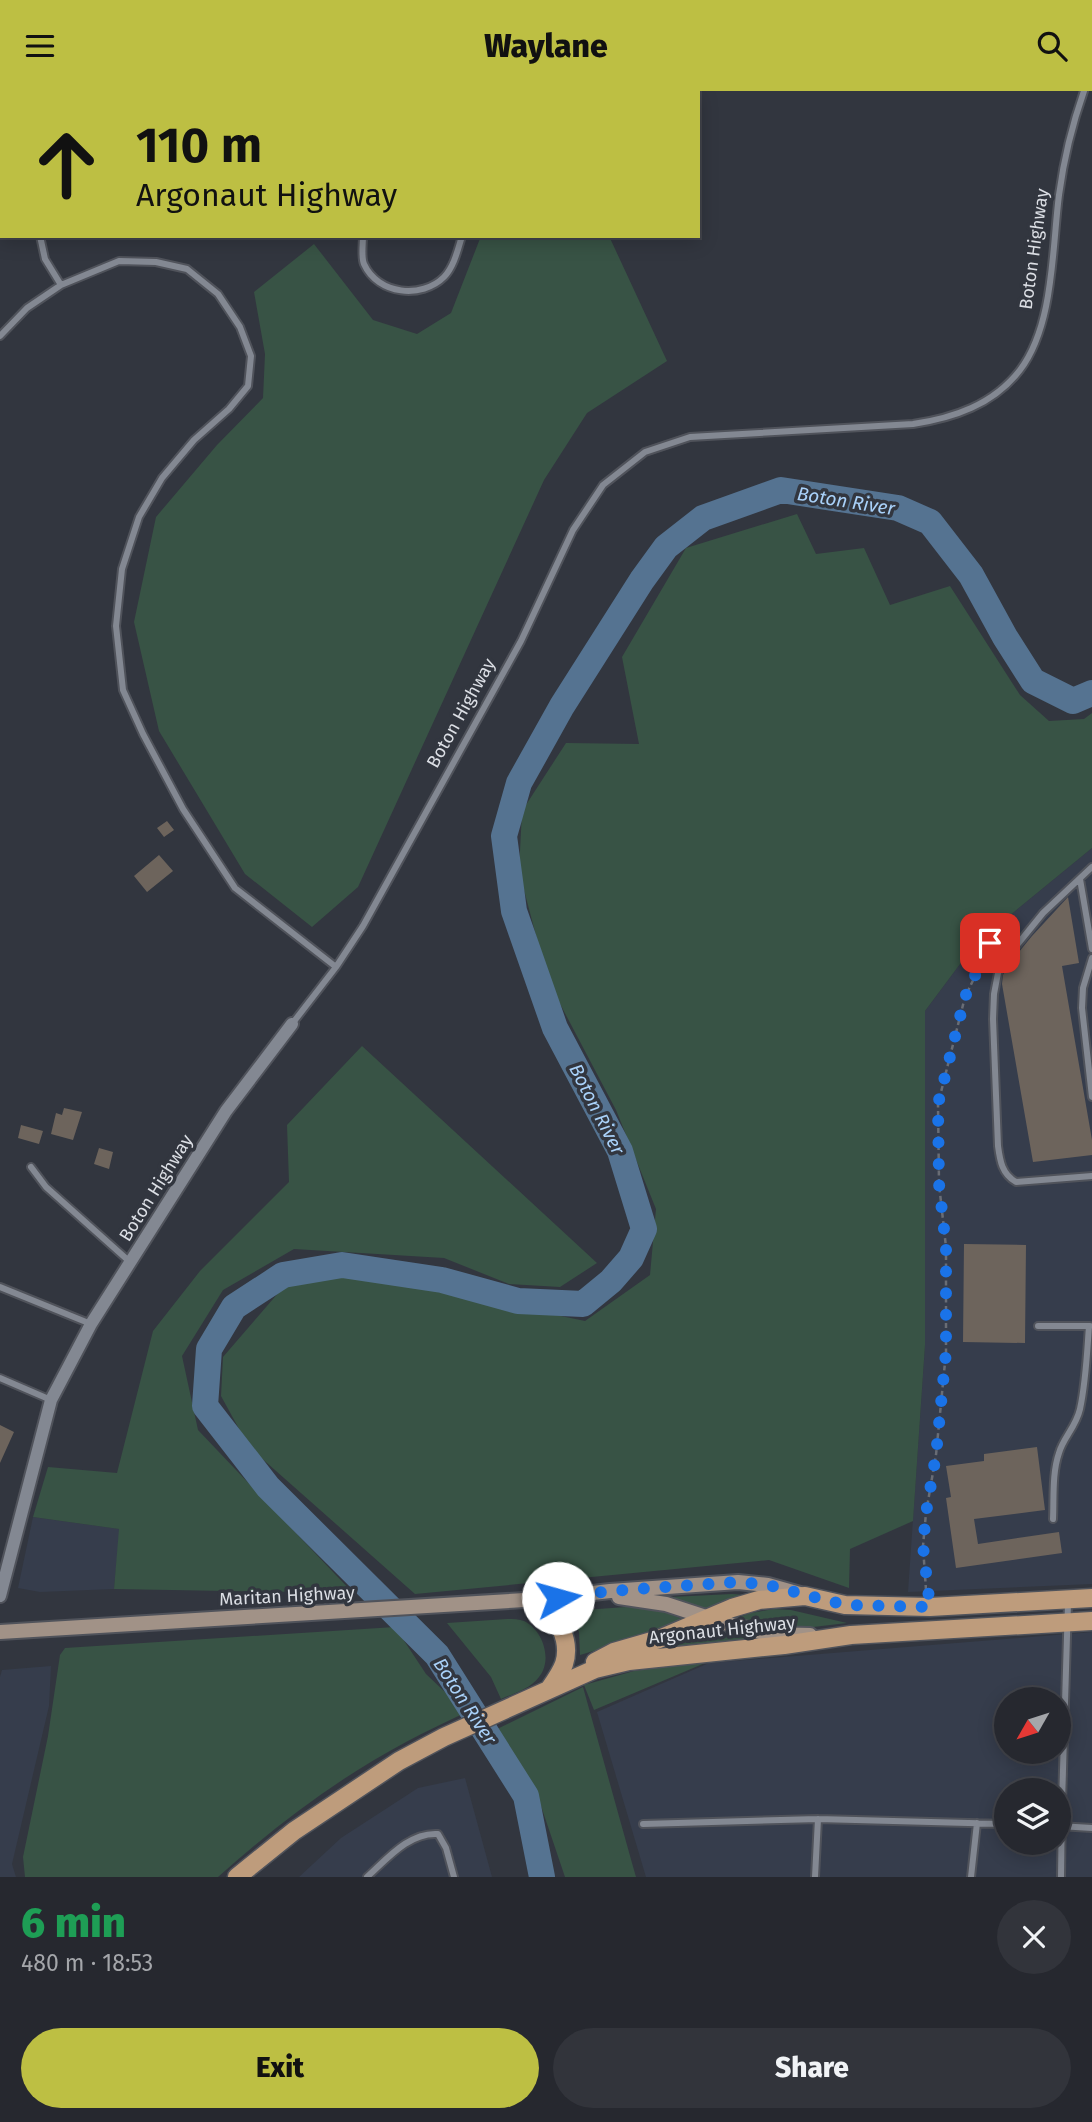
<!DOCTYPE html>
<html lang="en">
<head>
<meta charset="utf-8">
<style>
  body { margin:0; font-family:"Fira Sans",sans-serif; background:#32343b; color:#f1f3f6; height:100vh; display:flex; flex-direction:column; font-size:26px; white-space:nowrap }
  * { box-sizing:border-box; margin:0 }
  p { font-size:23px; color:#a4a6aa }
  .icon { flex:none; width:38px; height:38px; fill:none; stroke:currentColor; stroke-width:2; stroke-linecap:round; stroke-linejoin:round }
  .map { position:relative; height:1786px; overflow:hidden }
  .sheet { display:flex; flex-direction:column; background:#26282f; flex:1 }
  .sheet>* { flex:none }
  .banner { position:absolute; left:0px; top:0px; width:700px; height:147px; box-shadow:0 4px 18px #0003,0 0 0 2px #42444b; background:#bdbf43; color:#111; overflow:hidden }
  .needle { width:46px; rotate:231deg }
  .controls { position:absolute; left:994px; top:1596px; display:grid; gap:14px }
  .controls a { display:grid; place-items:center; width:77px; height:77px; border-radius:50%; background:#26282f; box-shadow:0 4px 18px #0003,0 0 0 2px #42444b; font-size:35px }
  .pin { position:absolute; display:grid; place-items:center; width:60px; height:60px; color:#fff; margin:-30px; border-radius:14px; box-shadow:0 4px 10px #0006 }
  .me { position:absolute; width:77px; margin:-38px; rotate:83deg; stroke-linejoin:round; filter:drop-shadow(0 0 5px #0008) }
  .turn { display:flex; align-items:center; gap:24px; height:147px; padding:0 21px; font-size:32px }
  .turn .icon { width:91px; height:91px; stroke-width:2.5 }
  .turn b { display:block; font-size:49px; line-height:60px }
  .round { display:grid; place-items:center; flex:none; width:74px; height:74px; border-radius:37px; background:#32343b }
  .head { display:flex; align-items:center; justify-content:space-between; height:119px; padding:0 21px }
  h1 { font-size:42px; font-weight:800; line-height:52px; color:#1e9e55 }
  .action { display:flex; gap:14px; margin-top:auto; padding:14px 21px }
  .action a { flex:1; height:80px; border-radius:42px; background:#bdbf43; color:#111; font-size:28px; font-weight:800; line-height:80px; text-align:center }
  .action a+a { background:#32343b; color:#f1f3f6 }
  header { display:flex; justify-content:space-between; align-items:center; height:91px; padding:0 21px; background:#bdbf43; color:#111; font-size:32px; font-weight:800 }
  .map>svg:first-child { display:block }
  .built { fill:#363d4c; fill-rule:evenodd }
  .green { fill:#385345 }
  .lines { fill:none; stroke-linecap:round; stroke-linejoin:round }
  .river { stroke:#557391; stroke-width:26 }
  .building { fill:#6d645c }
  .lane-casing { stroke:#50535b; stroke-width:10 }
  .street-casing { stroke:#50535b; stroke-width:16 }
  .secondary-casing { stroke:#50535b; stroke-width:18 }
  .primary-casing { stroke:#50535b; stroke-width:21 }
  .path { stroke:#696d75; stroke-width:2.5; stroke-dasharray:5 3.5; stroke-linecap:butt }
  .lane { stroke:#838892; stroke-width:6 }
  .street { stroke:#838892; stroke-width:12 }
  .secondary { stroke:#a19287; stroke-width:14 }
  .primary { stroke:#be9c7c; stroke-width:18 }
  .route { stroke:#1a73e8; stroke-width:12; stroke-dasharray:0 21.6 }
  .labels { text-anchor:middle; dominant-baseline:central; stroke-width:7; stroke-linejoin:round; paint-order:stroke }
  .street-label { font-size:18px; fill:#dbdee4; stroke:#32363f }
  .water-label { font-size:19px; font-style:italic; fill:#a9d1f9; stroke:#32363f }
</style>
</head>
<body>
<header><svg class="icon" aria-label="menu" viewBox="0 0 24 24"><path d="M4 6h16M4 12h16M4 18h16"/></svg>Waylane<svg class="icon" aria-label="search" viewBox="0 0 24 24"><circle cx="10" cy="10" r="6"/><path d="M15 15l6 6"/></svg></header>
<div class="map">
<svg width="1092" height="1786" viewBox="0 0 1092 1786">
  <rect width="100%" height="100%" fill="#32363f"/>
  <!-- built -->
  <path class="built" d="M1092 757V1493L908 1501 925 1254V920L975 853Z
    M33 1426 120 1438 114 1498 40 1501 18 1497Z
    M1092 1541V1786H646L597 1621 709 1572ZM1006 1608H1059V1661H1006ZM1006 1699H1059V1752H1006Z
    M51 1575 49 1615 12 1773 16 1786H0V1586L2 1579Z
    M465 1687 492 1786H299L341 1747 418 1697Z"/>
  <!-- green -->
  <path class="green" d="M481 145H609L667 270 587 322 544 389 358 796 312 836 245 783 159 640 134 531 156 426 217 354 263 307 265 263 254 201 314 153 373 229 417 243 451 222Z
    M797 423 816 463 864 457 890 514 950 495 1020 604 1049 630 1084 628 1092 622V757L975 853 925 920V1254L913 1430 850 1458 849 1497 769 1469 415 1503 249 1356 221 1305 223 1266 286 1193 343 1184 440 1200 585 1230 650 1184 656 1118 616 1019 548 890 519 780 522 720 566 652 639 653 622 566 686 457Z
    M362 955 597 1172 560 1196 509 1193 444 1167 294 1158 223 1199 182 1265 198 1339 353 1502 114 1498 119 1438 33 1426 48 1376 117 1382 153 1240 200 1180 289 1091 287 1034Z
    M732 1503 760 1505 708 1522 650 1507Z
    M626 1516 656 1518 691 1531 580 1564 579 1541 570 1520Z
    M774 1518 791 1519 847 1532 788 1539 768 1537 730 1530 750 1522Z
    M507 1528C512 1528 519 1528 524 1530 543 1539 553 1569 539 1586 530 1598 515 1602 501 1608L491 1586 447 1532Z
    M395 1536 426 1583 445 1601 469 1620C448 1630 426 1640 406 1651 338 1687 275 1735 218 1786H25L23 1766 48 1645 60 1564 65 1557Z
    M717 1537 739 1546 768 1551 651 1559 676 1555Z
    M701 1571 705 1572 594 1619 584 1594 634 1580Z
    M583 1596 632 1772 636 1786H565L541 1715 495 1639Z"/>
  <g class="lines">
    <!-- river -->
    <path class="river" d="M542 1786 526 1705 437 1564 268 1396 205 1315 209 1258 234 1216 283 1184 342 1174 442 1189 518 1210 583 1213 611 1190 631 1167 644 1138 620 1060 555 937 514 820 504 745 519 692 562 615 642 489 666 456 703 427 781 399 898 417 930 431 971 484 1005 546 1033 590 1073 610 1092 602"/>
  </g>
  <!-- building -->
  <path class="building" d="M167 730 174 739 164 746 157 737Z
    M159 764 173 780 147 801 134 785Z
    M1068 806 1079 872 1062 875 1092 1049V1064L1033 1071 1002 893 1003 884 1009 873 1032 845Z
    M64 1017 82 1021 73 1049 51 1043 56 1022 62 1024Z
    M21 1034 43 1040 39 1053 18 1047Z
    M99 1057 113 1061 109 1078 94 1073Z
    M964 1153 1026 1154 1025 1252 963 1251Z
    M0 1334 14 1341 0 1372Z
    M1037 1356 1045 1419 974 1428 978 1453 1059 1441 1062 1462 956 1477 946 1407 951 1406 946 1375 984 1370V1363Z"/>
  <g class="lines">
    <!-- lane casing -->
    <g class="lane-casing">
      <path id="lane" d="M510 2 511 0
        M40 145 45 168 61 194
        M363 145C363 153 361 166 364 173 378 204 422 208 444 186 454 176 458 158 462 145
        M0 245 27 217 61 194 119 170 156 171 187 178 218 203 240 236 251 265 248 295 229 318 194 349 162 387 139 426 122 478 116 535 123 599 143 643 183 718 235 797 336 876
        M1092 776 1043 822 1004 870 998 882 994 903 993 928 998 1055C1000 1070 1002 1083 1016 1091L1092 1085
        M1080 788 1092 858
        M1092 867 1083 897 1082 917 1092 1006
        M292 933 336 876 363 835 521 550 573 439 603 394 645 361 690 346 913 333C953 327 993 314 1020 279 1054 234 1052 158 1059 104 1064 67 1072 34 1084 0
        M31 1076 46 1096 130 1171
        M0 1196 91 1233
        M1038 1235H1090
        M0 1287 51 1309
        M1053 1428C1054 1407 1052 1382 1059 1362 1063 1347 1076 1336 1080 1318 1086 1290 1087 1262 1089 1235
        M643 1733 818 1728 1006 1733
        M1059 1735 1092 1737
        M367 1786C387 1768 409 1741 438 1743L446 1757 454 1786
        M815 1786 818 1728
        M971 1786 977 1732
        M1061 1786 1062 1712 1068 1512"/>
    </g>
    <!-- street casing -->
    <g class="street-casing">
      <path id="street" d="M0 1505 51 1309 91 1233 226 1020 292 933"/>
    </g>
    <!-- secondary casing -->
    <g class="secondary-casing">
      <path id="secondary" d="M619 1506 666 1513 724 1532 768 1543 810 1544
        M0 1541 541 1508 610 1500 738 1491 768 1494 800 1503"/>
    </g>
    <!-- primary casing -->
    <g class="primary-casing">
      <path id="primary" d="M541 1508C556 1526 572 1548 564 1573 561 1581 555 1590 550 1597
        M595 1571 614 1561 659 1548 732 1517 759 1509 805 1505 845 1514 930 1516 1092 1507
        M237 1786 294 1740 399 1670 444 1646 595 1578 629 1570 784 1554 851 1544 1092 1530"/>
    </g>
    <!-- path -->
    <path class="path" d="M926 1499 923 1455 926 1422 936 1364 946 1261V1156L939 1093 938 1013 965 906 991 852"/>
    <!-- lane -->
    <use href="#lane" class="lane"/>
    <!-- street -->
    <use href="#street" class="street"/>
    <!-- secondary -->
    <use href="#secondary" class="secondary"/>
    <!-- primary -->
    <use href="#primary" class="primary"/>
  </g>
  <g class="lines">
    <!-- route -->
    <path class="route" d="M558 1507 610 1500 738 1491 768 1494 845 1514 930 1516 923 1455 926 1422 936 1364 946 1261V1156L939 1093 938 1013 965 906 990 852"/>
  </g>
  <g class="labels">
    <!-- street labels -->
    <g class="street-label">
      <text transform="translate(1034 158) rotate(-82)">Boton Highway</text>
      <text transform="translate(461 622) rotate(-61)">Boton Highway</text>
      <text transform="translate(156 1097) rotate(-58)">Boton Highway</text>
      <text transform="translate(287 1505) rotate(-3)">Maritan Highway</text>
      <text transform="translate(722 1539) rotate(-6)">Argonaut Highway</text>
    </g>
    <!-- water labels -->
    <g class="water-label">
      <text transform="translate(846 410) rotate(9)">Boton River</text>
      <text transform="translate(597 1018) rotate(63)">Boton River</text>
      <text transform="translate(465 1610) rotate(57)">Boton River</text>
    </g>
  </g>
</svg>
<div class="controls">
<a><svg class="needle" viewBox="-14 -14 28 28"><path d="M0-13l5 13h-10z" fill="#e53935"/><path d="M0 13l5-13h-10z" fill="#a4a6aa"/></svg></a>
<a><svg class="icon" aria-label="layers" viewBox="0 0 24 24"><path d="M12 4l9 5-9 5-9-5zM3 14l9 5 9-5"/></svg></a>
</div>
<div class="pin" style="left:990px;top:852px;background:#d93025"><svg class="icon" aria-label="arrive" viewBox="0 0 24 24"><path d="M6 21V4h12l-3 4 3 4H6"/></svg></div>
<svg class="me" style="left:558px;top:1507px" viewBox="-20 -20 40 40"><circle r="19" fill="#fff"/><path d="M0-13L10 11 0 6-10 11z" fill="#1a73e8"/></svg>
<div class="banner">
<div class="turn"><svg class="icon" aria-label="ahead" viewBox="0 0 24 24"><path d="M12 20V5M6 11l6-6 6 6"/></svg><div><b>110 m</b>Argonaut Highway</div></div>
</div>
</div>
<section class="sheet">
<div class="head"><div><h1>6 min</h1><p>480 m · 18:53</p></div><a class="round"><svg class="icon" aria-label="close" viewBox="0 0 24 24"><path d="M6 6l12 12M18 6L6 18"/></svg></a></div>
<div class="action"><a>Exit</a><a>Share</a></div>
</section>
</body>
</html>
